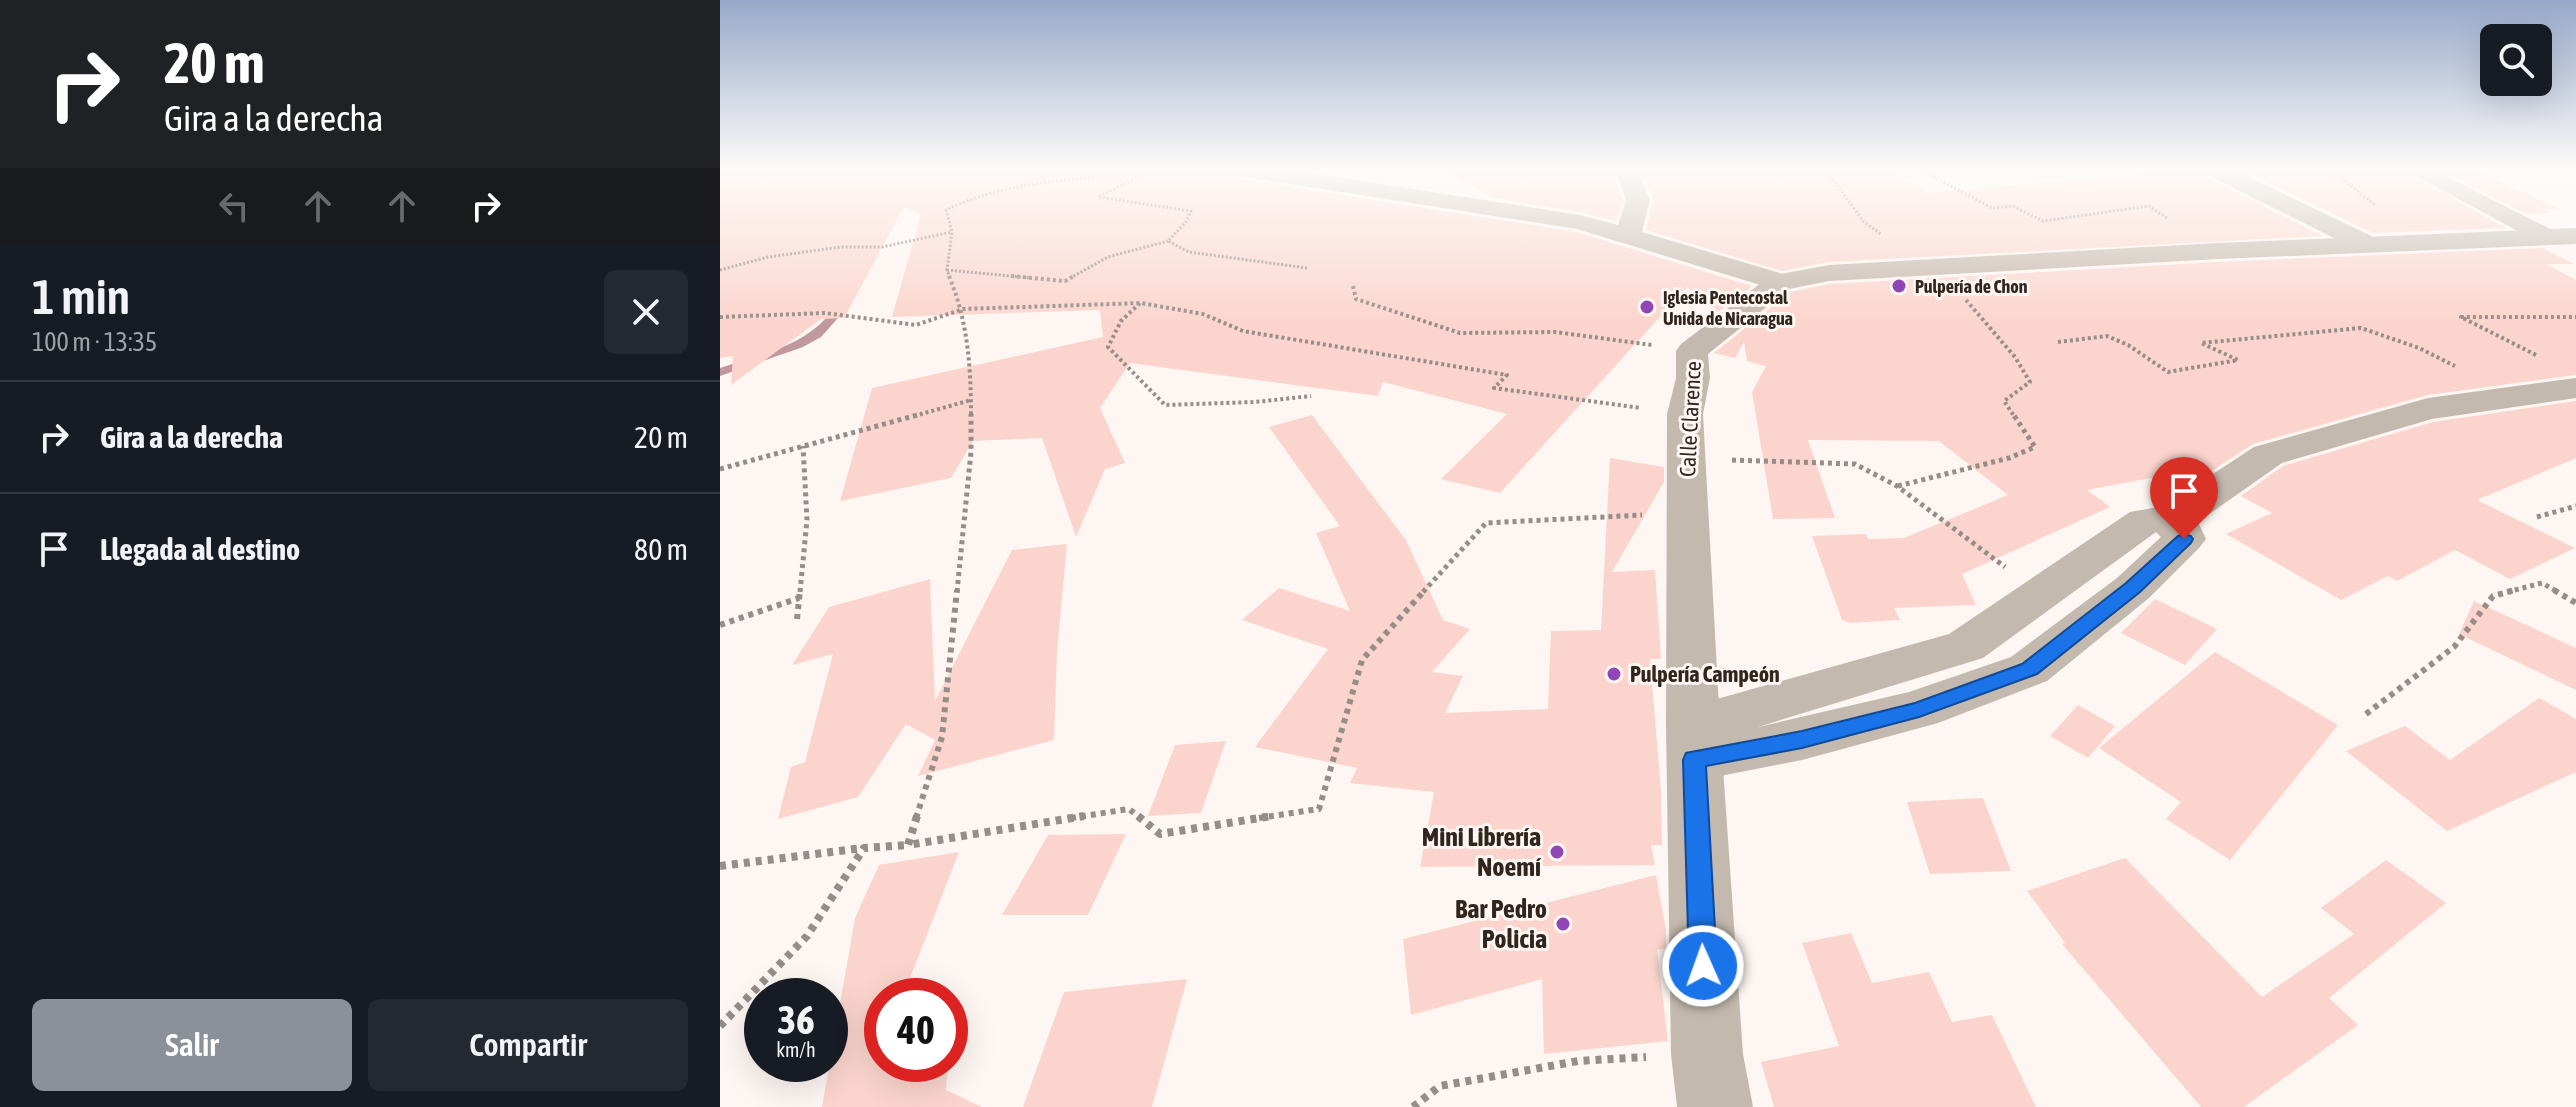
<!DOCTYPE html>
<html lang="es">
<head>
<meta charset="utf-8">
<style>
  body { margin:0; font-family:"Asap Condensed",sans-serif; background:#242831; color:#f1f3f6; height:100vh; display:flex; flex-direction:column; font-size:30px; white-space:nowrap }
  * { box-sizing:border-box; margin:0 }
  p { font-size:26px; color:#9ea1a6 }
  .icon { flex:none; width:44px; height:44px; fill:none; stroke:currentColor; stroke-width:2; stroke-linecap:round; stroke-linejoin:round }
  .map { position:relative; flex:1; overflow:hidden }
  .drawer { display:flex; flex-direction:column; background:#171b24; width:720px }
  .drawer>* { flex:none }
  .banner { background:#202124; color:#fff; overflow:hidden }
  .controls { position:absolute; left:1760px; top:24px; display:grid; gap:16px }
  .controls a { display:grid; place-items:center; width:72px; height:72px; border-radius:12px; background:#171b24; box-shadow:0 8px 32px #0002; font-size:40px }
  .speed { position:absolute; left:24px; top:978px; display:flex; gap:16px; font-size:40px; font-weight:700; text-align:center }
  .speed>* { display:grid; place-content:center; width:104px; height:104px; border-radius:50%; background:#171b24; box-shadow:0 8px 32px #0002; line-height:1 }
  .speed small { font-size:20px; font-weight:400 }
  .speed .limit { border:12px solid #d22; background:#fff; color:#111 }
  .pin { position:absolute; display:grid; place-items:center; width:68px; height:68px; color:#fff; margin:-82px -34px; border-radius:50% 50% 50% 0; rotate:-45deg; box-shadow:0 0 8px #0007 }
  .pin .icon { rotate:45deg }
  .me { position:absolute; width:88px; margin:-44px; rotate:358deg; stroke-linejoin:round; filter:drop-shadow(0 0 6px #0008) }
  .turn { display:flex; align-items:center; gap:28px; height:168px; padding:0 32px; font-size:36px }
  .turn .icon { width:104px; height:104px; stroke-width:2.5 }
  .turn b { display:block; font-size:56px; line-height:68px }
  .lanes { display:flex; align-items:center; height:76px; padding:0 32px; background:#0003; justify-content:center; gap:40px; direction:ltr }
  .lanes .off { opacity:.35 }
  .round { display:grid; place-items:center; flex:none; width:84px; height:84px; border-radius:12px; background:#242831 }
  .head { display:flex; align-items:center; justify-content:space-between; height:136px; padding:0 32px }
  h1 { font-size:48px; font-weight:600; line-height:60px }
  .primary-button { display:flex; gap:16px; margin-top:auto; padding:16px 32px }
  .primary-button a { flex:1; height:92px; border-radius:12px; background:#8c9099; color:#fff; font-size:32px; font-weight:600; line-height:92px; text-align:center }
  .primary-button a+a { background:#242831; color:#f1f3f6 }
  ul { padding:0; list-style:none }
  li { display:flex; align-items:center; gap:24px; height:112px; padding:0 32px; border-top:2px solid #363941 }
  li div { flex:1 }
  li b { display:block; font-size:30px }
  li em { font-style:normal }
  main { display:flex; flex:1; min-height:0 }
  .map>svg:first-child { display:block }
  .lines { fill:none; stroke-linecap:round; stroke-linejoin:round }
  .stream { fill:#bf999d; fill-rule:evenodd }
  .building { fill:#fbd5cd }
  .path-far4 { stroke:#978d88; stroke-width:3; stroke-dasharray:2 2; stroke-linecap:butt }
  .path-far3 { stroke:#978d88; stroke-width:4; stroke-dasharray:3 3; stroke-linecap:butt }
  .path-far2 { stroke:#978d88; stroke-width:5; stroke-dasharray:4 4; stroke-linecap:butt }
  .path-far1 { stroke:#978d88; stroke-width:6; stroke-dasharray:5 5; stroke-linecap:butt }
  .path { stroke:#978d88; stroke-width:8; stroke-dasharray:6 6; stroke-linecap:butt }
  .minor { fill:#c4b9ae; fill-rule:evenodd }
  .tertiary { fill:#c4b9ae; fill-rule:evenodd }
  .route { fill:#1a73e8; stroke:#114b97; stroke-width:2 }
  .poi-dot { fill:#9146b8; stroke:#fdf6f2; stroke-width:3 }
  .labels { text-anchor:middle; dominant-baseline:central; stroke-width:6; stroke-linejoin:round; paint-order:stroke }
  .far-poi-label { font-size:18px; font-weight:bold; fill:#31251e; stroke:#fdf6f2; text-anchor:start }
  .street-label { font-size:22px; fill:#31251e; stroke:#fdf6f2 }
  .poi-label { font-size:22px; font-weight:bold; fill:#31251e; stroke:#fdf6f2; text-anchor:start }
  .near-poi-label { font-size:26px; font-weight:bold; fill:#31251e; stroke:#fdf6f2; text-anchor:end }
</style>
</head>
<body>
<main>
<section class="drawer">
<div class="banner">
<div class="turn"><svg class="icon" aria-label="right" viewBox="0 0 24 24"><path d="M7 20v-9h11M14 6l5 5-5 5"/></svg><div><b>20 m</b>Gira a la derecha</div></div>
<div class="lanes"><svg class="icon off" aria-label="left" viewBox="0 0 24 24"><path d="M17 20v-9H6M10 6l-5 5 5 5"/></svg><svg class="icon off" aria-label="ahead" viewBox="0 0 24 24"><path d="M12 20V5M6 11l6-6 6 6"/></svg><svg class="icon off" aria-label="ahead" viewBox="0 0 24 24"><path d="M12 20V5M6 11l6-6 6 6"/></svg><svg class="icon" aria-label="right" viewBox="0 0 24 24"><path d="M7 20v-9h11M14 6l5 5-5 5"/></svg></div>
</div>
<div class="head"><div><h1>1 min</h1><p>100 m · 13:35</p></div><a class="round"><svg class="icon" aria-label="close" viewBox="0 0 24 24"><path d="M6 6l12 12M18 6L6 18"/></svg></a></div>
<ul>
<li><svg class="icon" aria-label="right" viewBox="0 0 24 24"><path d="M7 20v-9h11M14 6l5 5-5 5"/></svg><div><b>Gira a la derecha</b></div><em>20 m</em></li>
<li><svg class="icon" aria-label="arrive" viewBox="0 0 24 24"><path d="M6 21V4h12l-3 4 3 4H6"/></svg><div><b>Llegada al destino</b></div><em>80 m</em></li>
</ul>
<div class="primary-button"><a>Salir</a><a>Compartir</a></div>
</section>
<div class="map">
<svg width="1856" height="1107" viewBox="0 0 1856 1107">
  <rect width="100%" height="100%" fill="#fdf6f2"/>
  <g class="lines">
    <!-- stream -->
    <path class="stream" d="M92 304H100L118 318 101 337 83 347 0 376V368C37 355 79 348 106 318L92 308Z"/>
  </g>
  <!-- building -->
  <path class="building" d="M0 169H506L520 179 856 232 1032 286 985 322 994 308 967 287 780 493 721 479 787 414 663 382 658 396 410 363 380 408 405 463 385 469 356 537 322 438 253 441 231 478 120 501 152 388 383 337 380 310 172 317 201 214 184 207 124 318 101 319 11 385 13 356 0 358Z
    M721 169H892L903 200 896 221 860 212 773 198Z
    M920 169H1170L1179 182 1188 181 1205 193 1480 169 1485 177 1603 236 1109 262 1062 271 926 230 933 199Z
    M1520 169H1680L1786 228 1653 233Z
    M1719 169H1752L1839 209H1822L1830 213H1804Z
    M1822 248 1854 264H1826L1856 280V375L1708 395 1533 444 1484 476 1473 470 1367 490 1390 507 1242 574 1256 605 1174 608 1180 620 1130 623 1122 620 1092 536 1146 534 1148 539 1184 538 1288 495 1219 441 1088 440 1115 518 1053 519 1032 392 1046 366 1027 361 1024 342 1015 358 994 353 1070 292 1109 284 1498 262Z
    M1856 401V458L1757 500 1855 548 1790 579 1735 550 1677 581 1668 576 1621 600 1506 534 1552 513 1521 496 1563 466 1713 422Z
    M592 415 686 540 723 620 750 629 712 672 743 676 725 713 828 709 831 631 881 630 890 458 944 467V482L892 572 935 570 941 659H930L941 791 942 845H931L935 865 700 867 714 792 630 783 637 768 535 747 608 649 522 620 559 588 630 611 596 533 620 526 549 427Z
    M347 544 337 652 334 740 198 776 215 740 186 724 138 797 58 819 71 767 85 762 113 654 72 665 109 607 210 579 215 701 292 550Z
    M1435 599 1497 629 1465 665 1401 633Z
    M1754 601 1856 648V690L1739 634Z
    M1495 652 1618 725 1510 860 1446 819 1461 802 1379 748Z
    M1819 698 1856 719V772L1727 831 1626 751 1685 726 1730 760Z
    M1358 705 1395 726 1368 758 1330 736Z
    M506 741 481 813 428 816 455 745Z
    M1263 798 1291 871 1210 874 1187 802Z
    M406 834 368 915H282L328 835Z
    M239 852 183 996H162V1049L159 1058 162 1064H172L192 1073 197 1064H228L226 1090 262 1107H102L135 918 159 865Z
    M1405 858 1542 997 1634 934 1601 908 1666 860 1726 903 1609 998 1638 1025 1524 1107H1481L1342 944 1345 943 1307 891Z
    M936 875 946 930V948L937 950 948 1041 824 1054 822 979 691 1015 683 939Z
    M1131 933 1152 983 1209 972 1232 1022 1272 1015 1316 1107H1054L1041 1062 1119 1046 1082 943Z
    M467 979 432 1107H303L344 992Z"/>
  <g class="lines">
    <!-- path-far4 -->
    <path class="path-far4" d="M317 169 326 184
      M1105 169 1144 222 1162 235
      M1199 169 1272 208 1293 206 1323 221 1429 206 1447 218
      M1604 169 1621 178 1655 205
      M420 176 378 197 471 211 466 222 448 241 469 252 587 268
      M0 270 48 257 121 247H162L232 232
      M227 270 312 278
      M230 278 227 270 232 232 226 210C294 177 368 181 441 169
      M350 278 388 257 448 241"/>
    <!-- path-far3 -->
    <path class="path-far3" d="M229 276C248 322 251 367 251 416
      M291 276 345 281 354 276
      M633 286 636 299 740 333 835 332 932 345
      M1246 300 1295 357 1310 382 1284 401 1294 416
      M420 303 401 321 388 347 445 405 535 402 591 396
      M0 317 105 313 196 325 243 309 421 303 483 314 523 331 787 375 774 388 921 408
      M1338 342 1387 336 1408 345 1448 372 1518 360 1481 343 1641 328 1699 348 1735 366
      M1816 355 1741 317H1856
      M194 416 251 400"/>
    <!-- path-far2 -->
    <path class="path-far2" d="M1012 460 1135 464 1177 486 1285 567
      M0 469 201 414
      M1178 486 1289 458 1315 447 1293 414
      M1817 517 1856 506
      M80 592 87 520 83 446
      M237 592 251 452V414
      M703 592 766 523 922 515
      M1787 592 1822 583 1838 592"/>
    <!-- path-far1 -->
    <path class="path-far1" d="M1834 590 1856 603
      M77 619 80 590
      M0 625 79 598
      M1646 714 1734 647 1773 596 1795 590
      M196 818 222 737 237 590
      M351 818 409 809 421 818
      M539 818 599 809 642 660 705 590"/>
    <!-- path -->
    <path class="path" d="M197 816 188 845 364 816
      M418 816 440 834 552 816
      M0 866 143 848
      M0 1026 87 936 144 848 188 845
      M693 1107 720 1086 858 1061 926 1057"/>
    <!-- minor -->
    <path class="minor" d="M509 169H565L860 215 898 225 906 200 895 169H917L930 200 922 232 1070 276 1074 282 1070 288 1060 291 857 229 520 176Z
      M1483 169H1512L1660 240 1664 246 1660 252H1642L1486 174Z
      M1683 169H1712L1836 232 1840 237 1836 242H1818Z
      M1856 378V398L1712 419 1562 463 1478 522 1486 539 1479 548 1429 598 1327 681 1218 723 1082 760 975 781 955 775 947 760 955 745 964 742 954 739 946 725 954 711 1229 634 1410 512 1444 506 1534 447 1708 398ZM1436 532 1441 537 1397 578 1291 657 1189 692 1038 727 1263 658Z"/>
    <!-- tertiary -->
    <path class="tertiary" d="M1856 228V244L1498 259 1109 281 1069 289 988 354 990 378 983 414 1000 725 1023 1054 1033 1107H957L951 1054 946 725 947 414 956 378V351L961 344 1050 276 1109 265 1498 243Z"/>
  </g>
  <!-- sky -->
  <linearGradient id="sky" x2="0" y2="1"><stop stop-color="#97a9ca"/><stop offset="0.52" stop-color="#fefbf9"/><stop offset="1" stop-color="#fefbf9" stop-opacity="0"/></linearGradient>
  <rect width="1856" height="324" fill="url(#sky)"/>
  <!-- route -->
  <path class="route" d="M1464 534 1471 536 1473 539 1471 543 1420 592 1317 674 1199 717 1082 748 986 766 997 966 993 975 983 979 973 975 969 966 963 760 966 753 1082 731 1195 703 1302 664 1406 583 1458 536Z"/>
  <!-- markers -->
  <g class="poi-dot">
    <circle cx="1179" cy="286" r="8"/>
    <circle cx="927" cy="307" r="8"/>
    <circle cx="894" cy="674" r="8"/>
    <circle cx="837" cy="852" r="8"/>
    <circle cx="843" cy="924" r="8"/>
  </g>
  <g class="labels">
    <!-- far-poi labels -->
    <g class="far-poi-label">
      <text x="1195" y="286">Pulpería de Chon</text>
      <text x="943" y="297">Iglesia Pentecostal<tspan x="943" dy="21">Unida de Nicaragua</tspan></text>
    </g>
    <!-- street labels -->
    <g class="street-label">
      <text transform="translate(970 419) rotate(-87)">Calle Clarence</text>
    </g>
    <!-- poi labels -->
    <g class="poi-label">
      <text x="910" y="674">Pulpería Campeón</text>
    </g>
    <!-- near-poi labels -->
    <g class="near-poi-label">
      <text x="821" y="837">Mini Librería<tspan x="821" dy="30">Noemí</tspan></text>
      <text x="827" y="909">Bar Pedro<tspan x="827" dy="30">Policia</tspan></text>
    </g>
  </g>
</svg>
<div class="controls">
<a><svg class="icon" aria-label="search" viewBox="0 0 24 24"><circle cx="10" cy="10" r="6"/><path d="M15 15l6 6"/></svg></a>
</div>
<div class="speed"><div>36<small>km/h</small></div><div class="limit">40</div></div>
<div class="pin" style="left:1464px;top:539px;background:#d93025"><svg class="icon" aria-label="arrive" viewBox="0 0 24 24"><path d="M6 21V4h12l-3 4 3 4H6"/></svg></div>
<svg class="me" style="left:983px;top:966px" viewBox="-20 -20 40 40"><circle r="17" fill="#1a73e8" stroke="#fff" stroke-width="3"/><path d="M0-11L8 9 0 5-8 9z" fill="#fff"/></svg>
</div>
</main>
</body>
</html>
